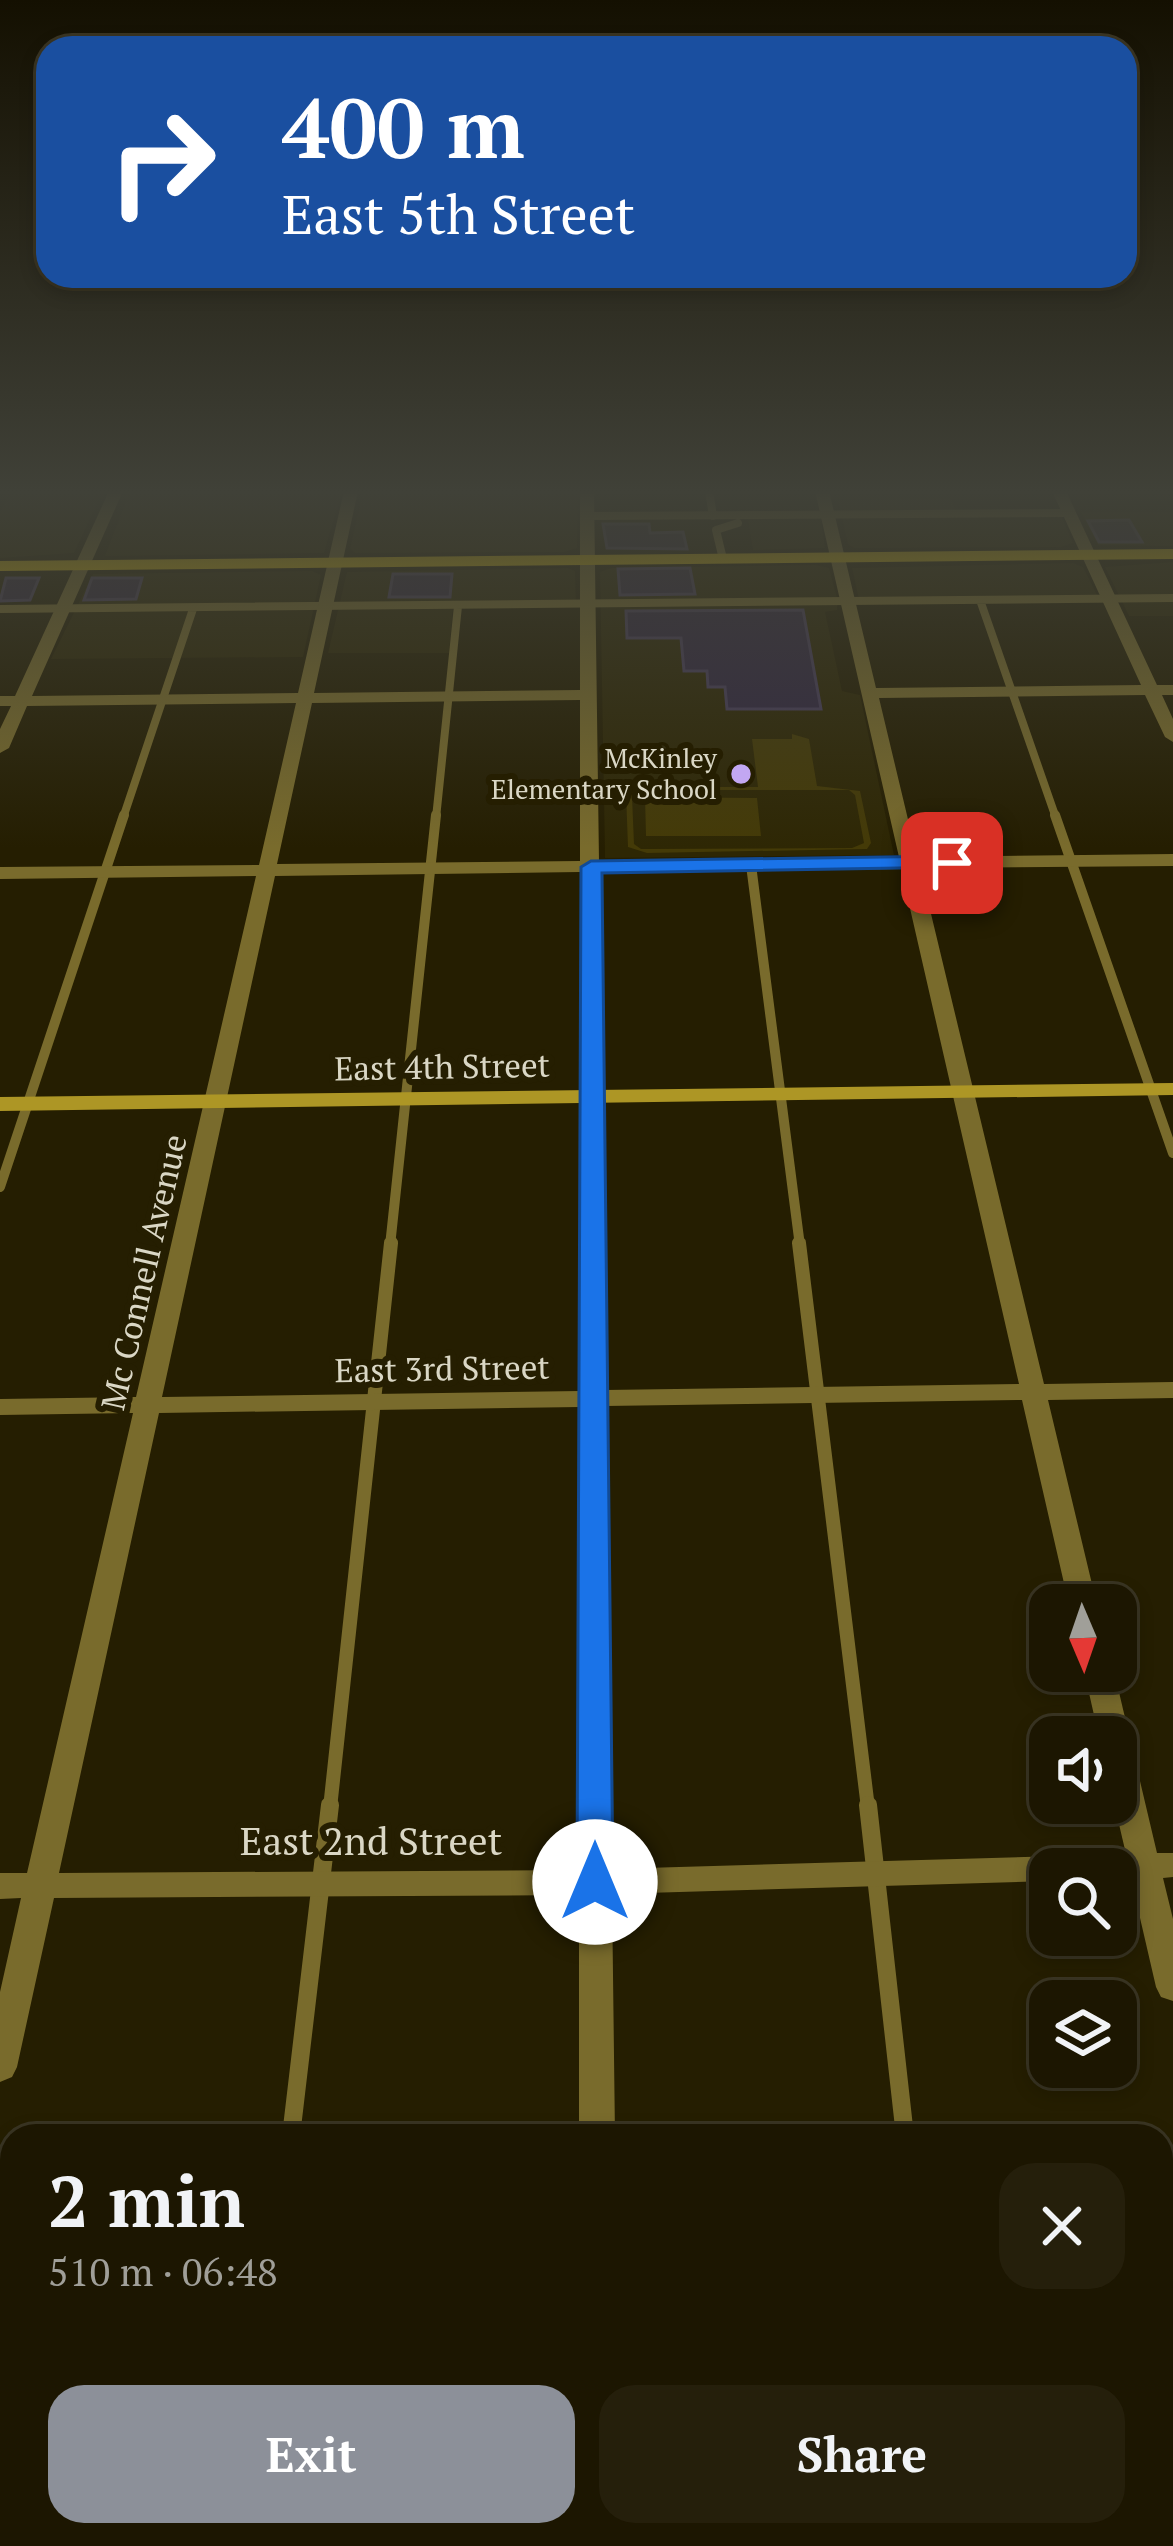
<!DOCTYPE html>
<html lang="en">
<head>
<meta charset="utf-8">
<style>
  body { margin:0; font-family:"PT Serif",serif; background:#251f0b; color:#f1f3f6; height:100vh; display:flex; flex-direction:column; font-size:45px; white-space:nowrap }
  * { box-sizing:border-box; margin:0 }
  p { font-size:39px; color:#a09f99 }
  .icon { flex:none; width:66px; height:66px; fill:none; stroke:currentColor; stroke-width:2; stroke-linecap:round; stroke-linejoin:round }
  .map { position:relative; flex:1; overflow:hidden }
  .panel { position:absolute; left:0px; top:2124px; width:1173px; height:423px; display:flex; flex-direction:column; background:#1c1601; border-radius:36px 36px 0 0; box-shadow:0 6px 18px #0003,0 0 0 3px #3a3523 }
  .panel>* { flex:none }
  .guide { position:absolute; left:36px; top:36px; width:1101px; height:252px; border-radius:36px; box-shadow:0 6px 18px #0003,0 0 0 3px #3a3523; background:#1a4fa0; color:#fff; overflow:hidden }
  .needle { width:78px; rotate:178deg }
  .buttons { position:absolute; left:1029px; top:1584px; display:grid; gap:24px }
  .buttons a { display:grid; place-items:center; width:108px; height:108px; border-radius:24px; background:#1c1601; box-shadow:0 6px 18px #0003,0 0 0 3px #3a3523; font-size:60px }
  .pin { position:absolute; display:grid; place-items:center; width:102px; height:102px; color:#fff; margin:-51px; border-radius:24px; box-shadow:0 6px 18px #0006 }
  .me { position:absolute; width:132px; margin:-66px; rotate:0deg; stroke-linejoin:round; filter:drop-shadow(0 0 9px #0008) }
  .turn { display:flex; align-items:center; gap:42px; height:252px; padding:0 48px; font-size:54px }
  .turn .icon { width:156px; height:156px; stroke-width:2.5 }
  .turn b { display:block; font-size:84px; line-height:102px }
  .round { display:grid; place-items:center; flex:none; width:126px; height:126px; border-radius:36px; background:#251f0b }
  .overview { display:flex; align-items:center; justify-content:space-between; height:204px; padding:0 48px }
  h1 { font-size:72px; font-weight:800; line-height:90px }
  .button { display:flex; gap:24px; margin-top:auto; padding:24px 48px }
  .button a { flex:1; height:138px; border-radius:36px; background:#8c9099; color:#fff; font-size:48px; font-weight:800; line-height:138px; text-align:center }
  .button a+a { background:#251f0b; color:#f1f3f6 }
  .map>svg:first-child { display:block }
  .built { fill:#2e2704 }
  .green { fill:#443a07; fill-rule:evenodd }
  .building { fill:#322842; stroke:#473d59; stroke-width:3 }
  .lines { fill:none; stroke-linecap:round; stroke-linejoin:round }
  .lane-far3 { stroke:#796b2c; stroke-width:8 }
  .lane-far2 { stroke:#796b2c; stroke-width:10 }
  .lane-far1 { stroke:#796b2c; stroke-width:14 }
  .lane { stroke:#796b2c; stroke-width:18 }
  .street { fill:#796b2c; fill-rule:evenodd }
  .secondary { fill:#ad9625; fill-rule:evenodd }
  .primary { fill:#d6b70d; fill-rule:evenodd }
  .route { fill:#1a73e8; stroke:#114b97; stroke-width:3 }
  .poi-dot { fill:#c2a7f2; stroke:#251e01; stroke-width:4.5 }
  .labels { text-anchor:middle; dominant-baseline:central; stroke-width:12; stroke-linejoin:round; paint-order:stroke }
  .far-poi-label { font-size:27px; fill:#dad7c5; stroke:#251e01; text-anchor:end }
  .street-label { font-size:33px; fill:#dad7c5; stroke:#251e01 }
  .near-street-label { font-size:39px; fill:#dad7c5; stroke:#251e01 }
</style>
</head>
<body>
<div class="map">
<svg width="1173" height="2546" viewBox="0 0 1173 2546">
  <rect width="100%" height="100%" fill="#251e01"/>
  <!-- built -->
  <path class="built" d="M12 491H103L74 553 0 558V512Z
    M130 491H342L324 553 105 556Z
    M363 491H578L577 548 564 552 355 553 350 549Z
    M951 499 956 512 1059 511 1073 543 1061 547 854 548 848 544 838 500Z
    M1081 512H1173V546L1098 545Z
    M820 513 825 548 753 550 747 514Z
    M1173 562V616H1129L1105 567Z
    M1073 563 1083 567 1100 601 860 604 852 568Z
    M816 565 829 568 837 598V610L825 612 842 691 860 695 894 855 605 858 600 572 612 568Z
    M568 568 575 571 576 606 453 607 449 653H328L347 572Z
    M312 571 321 575 303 657 51 659 93 574Z"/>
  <!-- green -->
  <path class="green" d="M792 734 809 739 817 786 860 791 871 843 867 849 647 853 628 847 626 793 645 787H758L752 739H792ZM647 790H849L855 795 864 843 852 848 641 849 634 844 632 796Z
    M645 797 757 798 761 836H646Z"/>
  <!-- building -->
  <path class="building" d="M1129 520 1142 542H1099L1088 521Z
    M603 524H649L650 533 683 532 687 549 607 548Z
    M690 568 695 594 620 595 618 569Z
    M393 574H452L450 597H389Z
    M6 578H39L30 600 0 601Z
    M92 578H142L136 599 84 600Z
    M803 610 821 709H727L725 687H708L707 671H684L681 638H627L626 611Z"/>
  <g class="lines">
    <!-- lane-far3 -->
    <path class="lane-far3" d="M709 491 713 516
      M587 516 1069 513
      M723 559 716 530 738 523
      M980 600 1056 818
      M0 609 1173 598
      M123 818 193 609
      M436 818 458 606"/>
    <!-- lane-far2 -->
    <path class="lane-far2" d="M1055 815 1173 1153
      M751 865 800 1246
      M0 1187 124 815
      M390 1246 436 815"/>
    <!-- lane-far1 -->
    <path class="lane-far1" d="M799 1243 868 1808
      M330 1808 391 1243"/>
    <!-- lane -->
    <path class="lane" d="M868 1805 905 2136
      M291 2136 330 1805
      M952 2535 954 2546
      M245 2546 247 2535"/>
    <!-- street -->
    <path class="street" d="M109 491H123L32 696 298 693 344 491H358L314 693 580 690V491H594L599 861 899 857 815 491H829L876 688 1141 685 1052 491H1066L1157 685H1173V695H1162L1173 719V742L1165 737 1145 695 879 698 917 857 1173 854V866L920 868 1044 1384 1173 1382V1398L1048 1400 1097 1605H1069L1022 1400 605 1406 611 1869 1126 1854 1114 1803 1116 1737H1099L1084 1671H1114L1157 1853H1173V1877L1163 1878 1173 1919V2001L1161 1997 1156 1987 1131 1879H1116V1869H1050V1881L612 1894 615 2136H579V1895L54 1898 17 2067 12 2077 0 2082V1992L21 1898 0 1899V1873H27L133 1413 0 1415V1399L136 1397 256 876 0 879V867L259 865 296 703 27 706 9 748 0 753V729L11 706H0V696H15ZM580 700V861L277 864 312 703ZM901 869 1019 1384 605 1390 599 872ZM580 872V1391L162 1397 275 876ZM580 1407 579 1870 59 1873 159 1413Z
      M580 2535H620V2546H580Z"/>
    <!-- secondary -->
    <path class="secondary" d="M1173 1083V1095L0 1111V1097Z"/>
    <!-- primary -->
    <path class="primary" d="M1173 549V559L0 571V561Z"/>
  </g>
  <!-- sky -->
  <linearGradient id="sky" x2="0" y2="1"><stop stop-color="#141001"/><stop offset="0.58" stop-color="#404138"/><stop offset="1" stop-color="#404138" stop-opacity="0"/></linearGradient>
  <rect width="1173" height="848" fill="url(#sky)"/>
  <!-- route -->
  <path class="route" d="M952 856 959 858V867L602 873 613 1882 608 1892 595 1897 582 1892 577 1882 581 867 591 861Z"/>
  <!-- markers -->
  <circle class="poi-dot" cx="741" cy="774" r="12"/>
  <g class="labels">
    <!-- far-poi labels -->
    <g class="far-poi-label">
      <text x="717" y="758">McKinley<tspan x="717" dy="31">Elementary School</tspan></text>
    </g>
    <!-- street labels -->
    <g class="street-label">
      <text transform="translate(442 1066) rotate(-1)">East 4th Street</text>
      <text transform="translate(143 1272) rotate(-77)">Mc Connell Avenue</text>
      <text transform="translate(442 1368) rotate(-1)">East 3rd Street</text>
    </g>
    <!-- near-street labels -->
    <g class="near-street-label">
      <text x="371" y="1840">East 2nd Street</text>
    </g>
  </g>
</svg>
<div class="buttons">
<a><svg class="needle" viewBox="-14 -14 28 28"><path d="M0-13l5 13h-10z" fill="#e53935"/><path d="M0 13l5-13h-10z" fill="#a09f99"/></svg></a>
<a><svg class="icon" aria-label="sound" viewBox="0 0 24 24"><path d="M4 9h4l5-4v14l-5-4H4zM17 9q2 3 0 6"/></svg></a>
<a><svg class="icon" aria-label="search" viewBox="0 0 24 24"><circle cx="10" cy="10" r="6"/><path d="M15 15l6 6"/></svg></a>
<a><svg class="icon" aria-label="layers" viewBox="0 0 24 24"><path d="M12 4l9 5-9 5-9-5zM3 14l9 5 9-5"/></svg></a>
</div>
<div class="pin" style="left:952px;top:863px;background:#d93025"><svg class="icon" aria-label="arrive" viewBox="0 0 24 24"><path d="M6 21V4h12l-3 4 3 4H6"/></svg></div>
<svg class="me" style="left:595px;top:1882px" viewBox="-20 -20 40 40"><circle r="19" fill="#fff"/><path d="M0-13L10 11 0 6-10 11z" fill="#1a73e8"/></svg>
<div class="guide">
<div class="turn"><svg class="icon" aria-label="right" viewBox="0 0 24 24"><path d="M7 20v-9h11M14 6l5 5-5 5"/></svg><div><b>400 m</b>East 5th Street</div></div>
</div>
<section class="panel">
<div class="overview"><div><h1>2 min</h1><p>510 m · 06:48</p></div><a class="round"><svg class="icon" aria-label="close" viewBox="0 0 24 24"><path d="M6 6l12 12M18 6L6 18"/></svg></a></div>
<div class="button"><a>Exit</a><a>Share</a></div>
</section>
</div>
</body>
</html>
